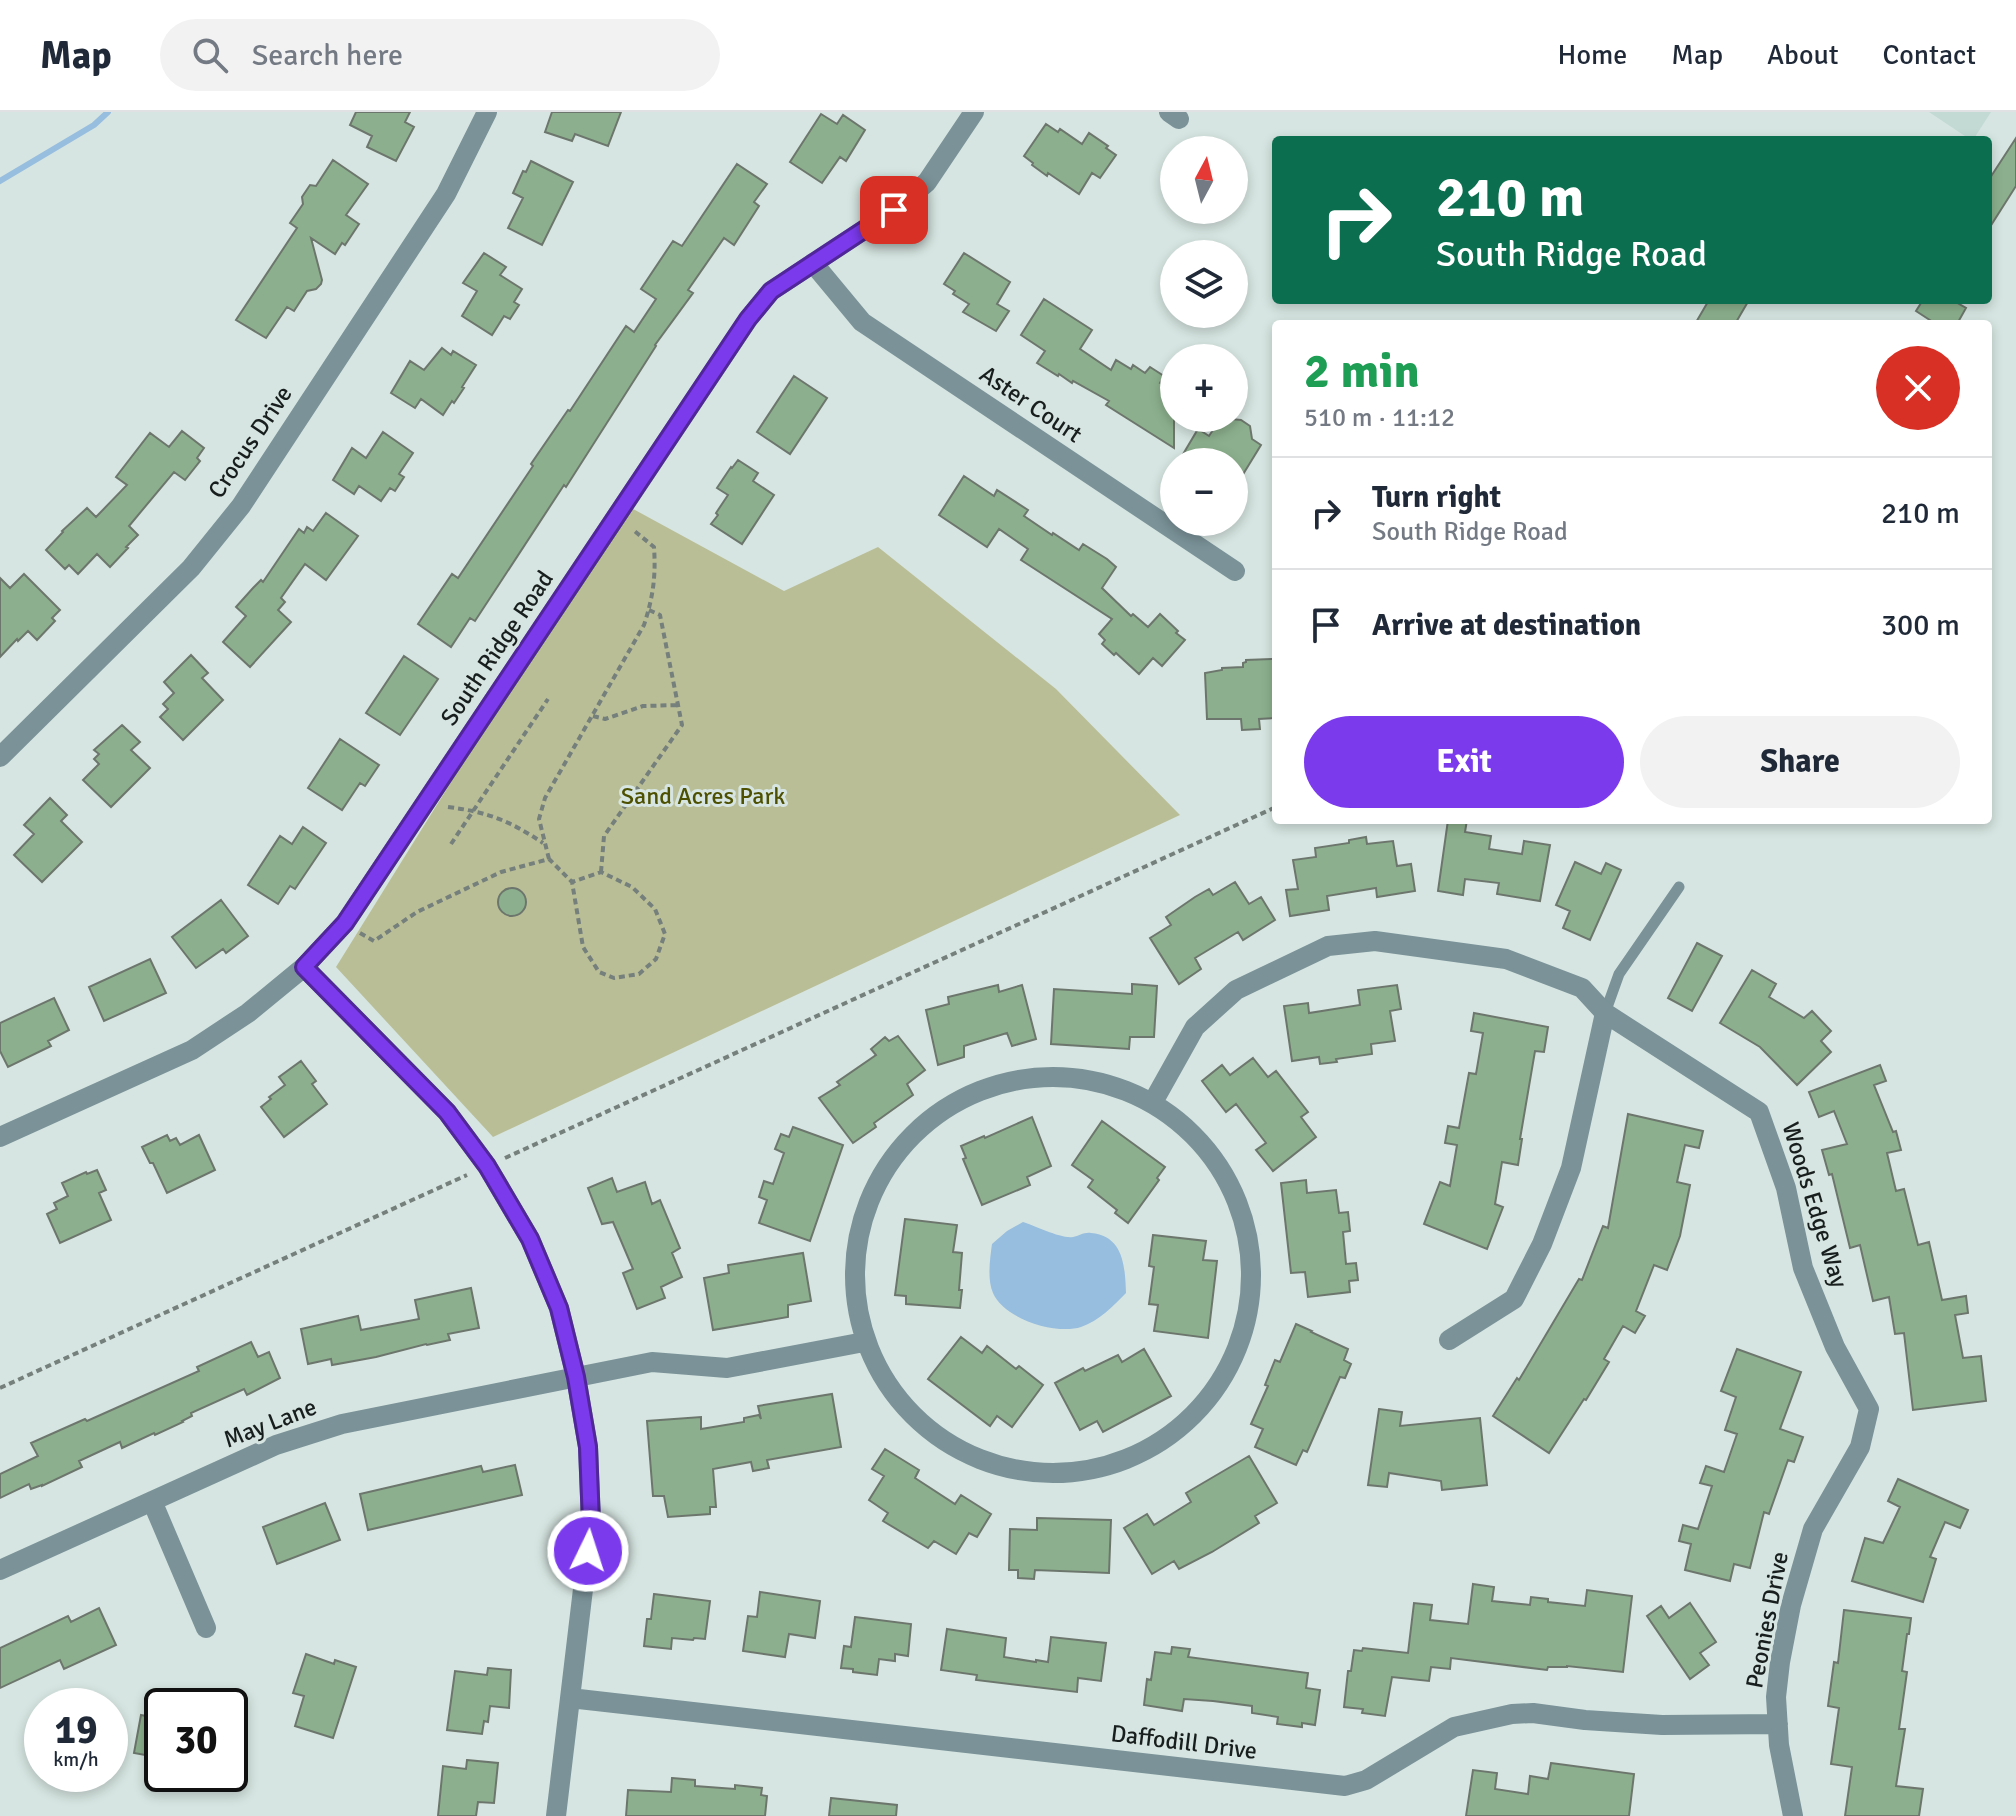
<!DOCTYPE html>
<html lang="en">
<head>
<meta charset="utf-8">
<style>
  body { margin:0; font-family:Signika,sans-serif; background:#f2f2f3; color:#1f2937; height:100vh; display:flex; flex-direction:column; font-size:30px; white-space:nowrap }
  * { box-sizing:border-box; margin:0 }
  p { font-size:26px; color:#747a83 }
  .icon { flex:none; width:44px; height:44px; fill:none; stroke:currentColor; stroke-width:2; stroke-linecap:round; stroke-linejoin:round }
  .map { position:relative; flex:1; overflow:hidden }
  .drawer { position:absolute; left:1272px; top:208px; width:720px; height:504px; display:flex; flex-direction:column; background:#fff; border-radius:8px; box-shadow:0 4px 12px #0003 }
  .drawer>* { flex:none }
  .banner { position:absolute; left:1272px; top:24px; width:720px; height:168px; border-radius:8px; box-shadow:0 4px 12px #0003; background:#0b6e4f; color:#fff; overflow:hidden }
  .needle { width:52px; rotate:7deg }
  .fabs { position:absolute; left:1160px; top:24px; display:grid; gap:16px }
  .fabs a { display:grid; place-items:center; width:88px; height:88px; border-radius:50%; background:#fff; box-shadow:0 4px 12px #0003; font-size:40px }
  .speed { position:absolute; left:24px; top:1576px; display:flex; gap:16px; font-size:40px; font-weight:700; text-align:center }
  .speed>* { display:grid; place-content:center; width:104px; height:104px; border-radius:50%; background:#fff; box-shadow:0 4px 12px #0003; line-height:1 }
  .speed small { font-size:20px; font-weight:400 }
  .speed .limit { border:4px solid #111; border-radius:12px; background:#fff; color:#111 }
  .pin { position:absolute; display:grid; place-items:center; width:68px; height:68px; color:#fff; margin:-34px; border-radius:16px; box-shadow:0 4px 12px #0006 }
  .me { position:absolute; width:88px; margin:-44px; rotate:4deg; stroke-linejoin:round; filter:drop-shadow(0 0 6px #0008) }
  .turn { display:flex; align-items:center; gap:28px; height:168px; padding:0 32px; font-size:36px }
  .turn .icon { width:104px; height:104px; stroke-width:2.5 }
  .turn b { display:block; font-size:56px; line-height:68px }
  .round { display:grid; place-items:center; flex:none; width:84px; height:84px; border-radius:42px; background:#f2f2f3 }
  .headline { display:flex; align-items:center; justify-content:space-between; height:136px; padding:0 32px }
  h1 { font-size:48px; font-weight:800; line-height:60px; color:#1e9e55 }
  .cta { display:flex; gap:16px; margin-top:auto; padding:16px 32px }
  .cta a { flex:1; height:92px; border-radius:48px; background:#7c3aed; color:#fff; font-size:32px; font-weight:800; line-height:92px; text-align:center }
  .cta a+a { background:#f2f2f3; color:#1f2937 }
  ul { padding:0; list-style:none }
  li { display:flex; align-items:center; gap:24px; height:112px; padding:0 32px; border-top:2px solid #e0e1e3 }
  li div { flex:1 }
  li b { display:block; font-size:30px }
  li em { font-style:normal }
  header { display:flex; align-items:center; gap:48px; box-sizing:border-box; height:112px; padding:0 40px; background:#fff; border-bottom:2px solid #e0e1e3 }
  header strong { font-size:38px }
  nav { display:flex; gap:44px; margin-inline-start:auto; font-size:28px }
  .search { width:560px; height:72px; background:#f2f2f3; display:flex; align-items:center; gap:20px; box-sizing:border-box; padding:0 28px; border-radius:44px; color:#747a83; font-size:30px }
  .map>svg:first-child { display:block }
  .built { fill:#c3dad4 }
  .green { fill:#babe97 }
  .water { fill:#97bddf }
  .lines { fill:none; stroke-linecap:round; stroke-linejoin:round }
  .stream { stroke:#97bddf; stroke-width:6 }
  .building { fill:#8cb08d; stroke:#6d766d; stroke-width:2 }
  .path { stroke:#757f7c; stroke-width:4; stroke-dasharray:6 4; stroke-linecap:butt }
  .lane { stroke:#7a9298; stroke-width:11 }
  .street { stroke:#7a9298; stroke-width:20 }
  .route-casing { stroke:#51269a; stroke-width:20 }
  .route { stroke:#7c3aed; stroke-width:14 }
  .labels { text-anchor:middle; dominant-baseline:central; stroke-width:6; stroke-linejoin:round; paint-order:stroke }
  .street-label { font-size:24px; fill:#181e1d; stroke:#d6e5e1 }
  .park-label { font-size:24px; fill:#4d5000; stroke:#d6e5e1 }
</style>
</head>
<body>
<header>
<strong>Map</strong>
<div class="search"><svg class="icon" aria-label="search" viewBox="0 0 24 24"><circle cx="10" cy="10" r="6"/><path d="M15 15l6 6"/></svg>Search here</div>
<nav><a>Home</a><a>Map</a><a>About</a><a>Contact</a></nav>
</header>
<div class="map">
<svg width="2016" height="1704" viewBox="0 0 2016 1704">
  <rect width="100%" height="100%" fill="#d6e5e1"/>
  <!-- built -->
  <path class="built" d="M1929 0H1991L1973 28H1971Z"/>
  <!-- green -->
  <path class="green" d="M624 392 784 479 878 435 1056 577 1180 703 493 1025 336 855Z"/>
  <!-- water -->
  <path class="water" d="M1023 1110C1036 1114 1061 1127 1073 1125 1079 1124 1084 1120 1091 1121 1124 1124 1125 1155 1126 1181 1113 1194 1099 1209 1081 1215 1056 1223 1004 1207 993 1181 987 1167 990 1147 992 1132L1007 1119Z"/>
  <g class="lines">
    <!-- stream -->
    <path class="stream" d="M0 69 94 13 108 0"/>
  </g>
  <!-- building -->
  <path class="building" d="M356 0H410L405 10 414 15 396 49 367 35 372 24 350 13Z
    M552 0H621L608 34 575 22 572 29 545 20Z
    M821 2 837 12 843 3 865 18 846 49 840 45 822 71 790 50Z
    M1046 12 1058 20 1060 17 1082 32 1089 21 1108 34 1106 36 1116 43 1100 66 1092 61 1079 82 1048 61 1047 64 1032 53 1033 51 1024 44Z
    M2016 26V74L1988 118V69Z
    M333 48 368 72 346 103 359 112 345 133 342 131 335 142 311 126 322 168 321 172 316 177 307 179 294 199 287 195 266 226 236 208 297 116 290 111 303 92 302 85 310 73 316 74Z
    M531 49 573 70 542 133 508 116 523 86 513 81 523 59 526 60Z
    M737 52 767 72 754 90 759 94 734 133 724 126 688 178 693 181 655 233 656 234 566 375 564 373 475 509 470 506 451 535 418 512 452 462 458 466 533 354 531 352 568 298 570 299 626 214 634 220 656 187 641 177 673 129 682 134Z
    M484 141 506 155 500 163 522 177 514 190 519 193 510 207 504 204 492 223 462 204 477 179 463 171Z
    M964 141 1010 170 997 192 1009 199 996 219 963 200 969 192 953 182 955 179 944 172Z
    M1044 187 1092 218 1080 237 1111 258 1116 248 1131 257 1133 253 1145 261 1150 255 1164 264 1160 271 1174 280V336L1106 293 1109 289 1073 269 1072 271 1059 262 1058 264 1037 251 1045 239 1021 223Z
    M1709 188H1749L1735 212H1695Z
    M1923 188H1952L1966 196 1957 212H1936L1916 199Z
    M442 236 451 243 453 239 476 253 462 275 464 276 454 291 452 289 443 303 421 287 415 296 391 281 410 249 424 258Z
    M794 264 827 286 790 342 757 320Z
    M1221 306 1241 308 1250 314 1252 327 1261 333 1234 377V350H1191L1182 344 1198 317 1209 324Z
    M182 319 204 336 197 346 200 349 185 368 174 360 129 414 138 423 126 435 128 436 110 455 97 442 78 462 69 453 65 457 46 438 63 420 62 419 87 396 96 405 127 373 116 365 150 321 169 335Z
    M383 320 413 341 399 362 404 365 395 379 390 376 381 389 359 374 354 382 333 368 352 336 366 346Z
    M738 348 758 361 753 369 774 383 742 432 711 412 718 403 716 401 728 383 717 376 731 355 732 356Z
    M964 364 994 384 997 378 1028 398 1024 404 1052 423 1053 421 1079 438 1083 432 1107 447 1116 455 1102 476 1131 504 1133 502 1148 515 1160 502 1178 519 1176 521 1185 528 1162 554 1153 546 1139 562 1116 541 1114 543 1102 532 1105 528 1099 522 1112 507 1021 448 1028 437 999 417 987 435 939 403Z
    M326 401 358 424 326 468 305 452 281 486 285 490 278 498 291 510 250 555 223 530 246 504 236 495 253 476 261 468 263 470 299 417 304 421 307 415 313 419Z
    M24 462 60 498 52 506 55 509 37 528 28 519 18 529 17 527 0 545V466L10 476Z
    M191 543 208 561 202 566 223 588 183 628 160 605 168 597 163 592 174 581 164 570Z
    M404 544 438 567 400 623 366 601Z
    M1273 547 1276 554V606L1259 607 1260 617 1242 618 1241 607H1207L1205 561 1222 558V556L1243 555V551L1246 550V548Z
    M122 613 140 630 131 638 150 656 111 695 83 668 99 652 94 647 99 642 94 638Z
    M340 627 379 653 365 674 360 671 342 698 308 676Z
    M50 686 67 703 61 709 82 730 42 770 14 743 34 722 24 713Z
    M1448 708H1467L1465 720 1491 724 1489 737 1522 742 1524 729 1550 733 1540 789 1497 782 1499 771 1465 767 1463 783 1438 779Z
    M303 715 326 731 295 777 290 774 278 792 248 773 280 724 292 732Z
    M1366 725 1367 732 1393 729 1397 754 1411 752 1415 779 1377 785 1376 776 1327 784 1329 798 1290 804 1286 778 1298 777 1293 748 1316 745 1315 736 1349 731V728Z
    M1575 750 1601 762 1606 751 1621 758 1590 828 1563 816 1570 799 1556 793Z
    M1235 770 1249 792 1261 785 1275 808 1243 828 1238 820 1195 846 1201 857 1179 872 1150 826 1171 813 1166 805 1195 785 1209 777 1213 783Z
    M498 790a14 14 0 1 1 28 0a14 14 0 1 1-28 0Z
    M221 788 248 824 226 841 223 837 196 856 172 825Z
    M1697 831 1722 844 1692 899 1668 886Z
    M150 847 166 881 104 909 89 875Z
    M1752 858 1776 872 1769 885 1804 906 1812 899 1831 919 1821 929 1831 940 1797 973 1760 935 1720 911Z
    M1132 872 1157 874 1154 925H1130L1129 937 1051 932 1054 877 1132 882Z
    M998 873 999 880 1022 873 1036 927 1012 934 1007 921 964 934V945L938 953 926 898 949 892 948 885Z
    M1397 873 1401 897 1390 899 1395 929 1371 932 1372 942 1336 947 1337 950 1320 952 1319 945 1292 949 1284 894 1308 891 1309 901 1360 893 1358 878Z
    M54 886 69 918 48 929 51 934 8 955 0 939V911Z
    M1474 901 1548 915 1544 940 1535 939 1520 1027H1522L1518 1053 1502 1050 1495 1092 1503 1095 1487 1137 1424 1112 1440 1070 1450 1074 1457 1033 1445 1031 1448 1014 1459 1016 1469 961 1476 962 1483 921 1471 919Z
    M898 924 925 958 907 972 913 983 874 1011 876 1015 853 1031 819 986 840 973 837 970 876 943 871 937 885 925 889 929Z
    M1253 946 1268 965 1276 959 1308 1000 1301 1005 1316 1025 1273 1059 1256 1038 1266 1031 1236 992 1226 1000 1202 969 1222 953 1230 963Z
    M301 949 316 969 312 972 327 992 284 1025 261 995 271 987 269 985 285 973 279 965Z
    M1880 953 1886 969 1874 973 1893 1020 1896 1019 1901 1038 1887 1041 1896 1079 1904 1077 1918 1133 1929 1130 1942 1188 1966 1184 1968 1201 1955 1203 1963 1246 1981 1244 1986 1289 1913 1298 1904 1221 1895 1222 1889 1185 1873 1189 1860 1133 1850 1136 1832 1062 1829 1063 1822 1038 1847 1032 1834 999 1819 1005 1809 980Z
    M1628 1002 1703 1019 1699 1036 1685 1033 1677 1070 1690 1073 1680 1124 1667 1158 1654 1153 1636 1199 1645 1204 1635 1221 1623 1214 1604 1247 1609 1250 1586 1288 1584 1287 1549 1341 1493 1304 1517 1266 1519 1268 1579 1167 1582 1168 1603 1114 1608 1116Z
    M1032 1005 1051 1054 1027 1065 1030 1073 982 1093 963 1047 966 1046 961 1034 984 1024 985 1026Z
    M1102 1009 1165 1055 1157 1066 1159 1068 1128 1111 1115 1101 1117 1098 1088 1075 1093 1068 1072 1053Z
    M793 1015 843 1033 810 1129 759 1111 767 1088 759 1085 764 1069 773 1072 784 1041 775 1037 781 1022 789 1025Z
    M167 1023 170 1029 176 1026 180 1033 199 1023 215 1058 167 1081 153 1051H150L142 1035Z
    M97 1058 106 1078 99 1081 111 1108 60 1131 47 1102 57 1097 54 1091 68 1084 62 1071 86 1060 87 1062Z
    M612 1066 617 1080 645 1070 652 1092 660 1088 680 1136 672 1141 682 1165 661 1175 665 1186 637 1197 623 1161 633 1157 613 1110 602 1112 588 1076Z
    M1306 1068 1307 1081 1336 1078 1339 1101 1348 1100 1350 1119 1343 1120 1346 1152 1356 1151 1358 1168 1349 1169 1350 1180 1308 1185 1305 1160 1291 1161 1281 1071Z
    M905 1107 957 1113 953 1140 962 1141 959 1178H962L960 1196 906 1192V1184L895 1183Z
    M1153 1123 1206 1129 1203 1148 1217 1149 1208 1226 1154 1219 1158 1193 1149 1192 1154 1155 1149 1154Z
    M803 1141 811 1189 788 1193V1205L713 1218 704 1166 729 1161 728 1153Z
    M471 1176 479 1216 448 1222 450 1228 427 1233 426 1232 376 1245 332 1253 331 1247 308 1252 301 1217 358 1204 361 1218 419 1207 415 1188Z
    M1296 1212 1312 1219 1311 1220 1348 1237 1344 1248 1351 1252 1345 1266 1340 1265 1307 1340 1303 1338 1296 1353 1255 1335 1263 1317 1251 1312 1268 1274 1265 1273 1275 1248 1280 1250Z
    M961 1225 982 1241 987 1234 1016 1257 1019 1254 1043 1273 1012 1315 997 1304 990 1314 928 1267Z
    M251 1230 258 1245 269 1240 280 1266 247 1283 244 1277 191 1301 192 1304 182 1309 183 1310 155 1323 154 1321 122 1336 120 1330 79 1349 82 1355 42 1374V1373L31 1377 29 1372 0 1386V1362L38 1344 31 1331 85 1307 87 1309 199 1259 197 1255Z
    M1144 1237 1171 1284 1103 1320 1097 1309 1080 1318 1055 1271 1083 1256 1085 1259 1118 1243 1122 1250Z
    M1737 1237 1801 1260 1780 1317 1803 1325 1794 1350 1788 1348 1769 1402 1764 1400 1750 1456 1734 1452 1730 1469 1685 1458 1691 1432 1679 1429 1683 1413 1698 1417 1712 1374 1700 1371 1706 1354 1724 1360 1737 1322 1725 1318 1736 1285 1721 1279Z
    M832 1282 841 1335 767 1348 769 1356 753 1359 751 1350 713 1357 716 1395H710V1402L668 1405 664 1384H653L647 1309 701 1305V1317L744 1310V1306L759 1303 761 1307 758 1294Z
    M1379 1297 1402 1300 1400 1314 1480 1306 1487 1373 1442 1378 1441 1369 1389 1361 1387 1375 1368 1373Z
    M885 1337 919 1358 915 1366 955 1392 961 1383 991 1402 977 1425 969 1421 956 1442 934 1429 928 1436 883 1409 888 1401 869 1388 884 1364 872 1357Z
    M1249 1344 1277 1391 1255 1404 1259 1411 1212 1440 1179 1457 1174 1449 1152 1462 1124 1416 1147 1402 1154 1413 1191 1390 1186 1381Z
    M515 1353 522 1383 368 1418 360 1382 481 1354 483 1360Z
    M1898 1367 1968 1398 1960 1416 1945 1410 1930 1445 1936 1447 1923 1490 1852 1469 1865 1426 1883 1431 1900 1395 1888 1389Z
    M325 1391 340 1428 277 1452 263 1415Z
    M1037 1406 1111 1408 1109 1461 1035 1458 1034 1467 1018 1466V1458H1009L1010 1417 1037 1418Z
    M1473 1472 1494 1475 1492 1489 1530 1493 1531 1485 1548 1487V1490L1585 1494 1587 1478 1632 1484 1623 1560 1567 1554V1555H1548L1547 1558 1451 1546 1450 1557 1431 1555 1429 1569 1392 1565 1385 1604 1362 1601 1363 1597 1344 1595 1348 1559H1351L1354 1538 1362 1539 1363 1536 1408 1541 1414 1491 1432 1493 1430 1508 1468 1512Z
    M760 1480 820 1489 815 1526 789 1522 785 1545 743 1539 748 1504 757 1505Z
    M654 1482 710 1489 705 1527 694 1526 693 1528 672 1526 671 1537 644 1534 647 1507H651Z
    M1690 1491 1716 1530 1700 1541 1709 1553 1690 1567 1647 1504 1661 1494 1669 1506Z
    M99 1496 116 1533 64 1557 60 1548 0 1576V1536L68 1504 71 1510Z
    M1844 1498 1911 1506 1909 1522H1907L1902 1559 1907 1560 1899 1617H1905L1896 1674 1923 1677 1919 1704H1845L1852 1655 1831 1652 1839 1596 1828 1594 1834 1550 1838 1551Z
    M855 1505 911 1512 908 1544 895 1542V1549L879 1547 877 1563 853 1560V1557L841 1556 844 1534 851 1535Z
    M947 1517 1006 1526 1004 1545 1036 1550V1548L1048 1550 1051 1525 1106 1531 1101 1569 1078 1566 1077 1580 976 1568 977 1563 941 1558Z
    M1172 1535 1190 1537 1188 1545 1308 1561 1306 1576 1320 1578 1315 1613 1302 1611V1615L1277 1612 1278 1605 1252 1601V1594L1213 1589 1184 1587 1182 1599 1144 1593 1147 1567 1151 1568 1155 1540 1171 1542Z
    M306 1542 334 1552 335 1548 356 1555 333 1626 295 1614 304 1584 293 1581Z
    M488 1556 511 1558 509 1596 490 1594 488 1610 484 1609 482 1622 447 1618 455 1559 487 1563Z
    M141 1603 162 1607V1646L134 1641Z
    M467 1648 498 1651 494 1691 478 1690 476 1704H438L443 1654 466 1657Z
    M1551 1651 1634 1662 1629 1704H1466L1473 1658 1497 1661 1495 1677 1528 1682 1530 1664 1548 1667Z
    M672 1666 695 1668V1674L735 1677V1673L762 1676 761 1683 767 1684 765 1704H626L628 1678 671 1680Z
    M831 1686 897 1693 896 1704H829Z"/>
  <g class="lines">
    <!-- path -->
    <path class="path" d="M593 604 605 607 643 594 679 593
      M448 695C488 700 510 709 543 731
      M451 732 548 587
      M549 747 539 707 545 686 644 513C653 485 656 465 654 435L632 417
      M601 760 604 724 682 613 660 503 649 498
      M360 821 374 829 417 800 501 760 549 747 572 770 583 835 599 860 614 866 639 862 656 847 665 822 655 797 632 775 601 760 572 770
      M505 1046 1276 695
      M0 1276 467 1063"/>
    <!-- lane -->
    <path class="lane" d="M1605 901 1619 862 1679 775"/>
    <!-- street -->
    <path class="street" d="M1169 0 1179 7
      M813 151 862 210 1235 459
      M0 645 191 456 241 394 446 82 487 0
      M304 855 447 1000 487 1054 530 1127 559 1196 576 1265 588 1335 591 1410 556 1704
      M855 1163a198 198 0 1 1 396 0a198 198 0 1 1-396 0Z
      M1153 990 1195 915 1236 878 1328 834 1375 829 1506 847 1582 876 1605 901 1759 1000 1786 1076 1803 1156 1835 1235 1869 1297 1860 1335 1813 1417 1791 1493 1780 1550 1776 1585 1779 1633 1793 1704
      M0 1025 192 938 248 901 304 855 345 811 748 207 771 179 894 98 927 70 974 0
      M1449 1228 1514 1187 1542 1132 1571 1056 1605 901
      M152 1389 206 1516
      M0 1458 276 1333 342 1312 652 1250 727 1256 864 1230
      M570 1586 1345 1674 1366 1668 1454 1615 1512 1602 1533 1601 1585 1608 1662 1613 1778 1612"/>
  </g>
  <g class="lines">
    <!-- route casing -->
    <g class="route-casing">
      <path id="route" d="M588 1439 591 1410 588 1335 576 1265 559 1196 530 1127 487 1054 447 1000 304 855 345 811 748 207 771 179 894 98"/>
    </g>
    <!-- route -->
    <use href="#route" class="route"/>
  </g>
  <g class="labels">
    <!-- street labels -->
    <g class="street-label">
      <text transform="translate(1031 292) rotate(34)">Aster Court</text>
      <text transform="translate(250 330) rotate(-56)">Crocus Drive</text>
      <text transform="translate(497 536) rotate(-56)">South Ridge Road</text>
      <text transform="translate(1815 1093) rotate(73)">Woods Edge Way</text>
      <text transform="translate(270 1311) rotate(-21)">May Lane</text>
      <text transform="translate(1767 1508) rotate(-79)">Peonies Drive</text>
      <text transform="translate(1184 1630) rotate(7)">Daffodill Drive</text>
    </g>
    <!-- park labels -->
    <g class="park-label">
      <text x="703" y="684">Sand Acres Park</text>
    </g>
  </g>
</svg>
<div class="fabs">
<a><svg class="needle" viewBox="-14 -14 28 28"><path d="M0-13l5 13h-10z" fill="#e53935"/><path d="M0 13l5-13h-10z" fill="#747a83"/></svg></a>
<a><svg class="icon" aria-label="layers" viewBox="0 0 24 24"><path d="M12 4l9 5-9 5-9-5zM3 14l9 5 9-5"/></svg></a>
<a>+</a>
<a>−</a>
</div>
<div class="speed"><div>19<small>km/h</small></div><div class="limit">30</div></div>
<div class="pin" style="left:894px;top:98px;background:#d93025"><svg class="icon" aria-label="arrive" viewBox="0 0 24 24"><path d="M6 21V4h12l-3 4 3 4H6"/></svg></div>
<svg class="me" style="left:588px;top:1439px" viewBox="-20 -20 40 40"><circle r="17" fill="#7c3aed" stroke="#fff" stroke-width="3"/><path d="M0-11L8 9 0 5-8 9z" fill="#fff"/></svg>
<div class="banner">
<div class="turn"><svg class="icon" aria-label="right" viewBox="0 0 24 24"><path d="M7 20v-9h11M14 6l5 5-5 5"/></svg><div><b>210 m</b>South Ridge Road</div></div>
</div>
<section class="drawer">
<div class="headline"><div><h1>2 min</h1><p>510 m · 11:12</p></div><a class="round" style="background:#d93025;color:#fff"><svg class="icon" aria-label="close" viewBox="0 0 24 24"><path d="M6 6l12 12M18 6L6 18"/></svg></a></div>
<ul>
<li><svg class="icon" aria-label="right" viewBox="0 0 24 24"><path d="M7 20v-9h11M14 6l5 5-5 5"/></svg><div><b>Turn right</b><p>South Ridge Road</p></div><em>210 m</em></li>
<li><svg class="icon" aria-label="arrive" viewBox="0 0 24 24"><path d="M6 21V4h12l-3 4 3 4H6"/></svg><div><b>Arrive at destination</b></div><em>300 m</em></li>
</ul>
<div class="cta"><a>Exit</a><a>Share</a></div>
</section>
</div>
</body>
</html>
